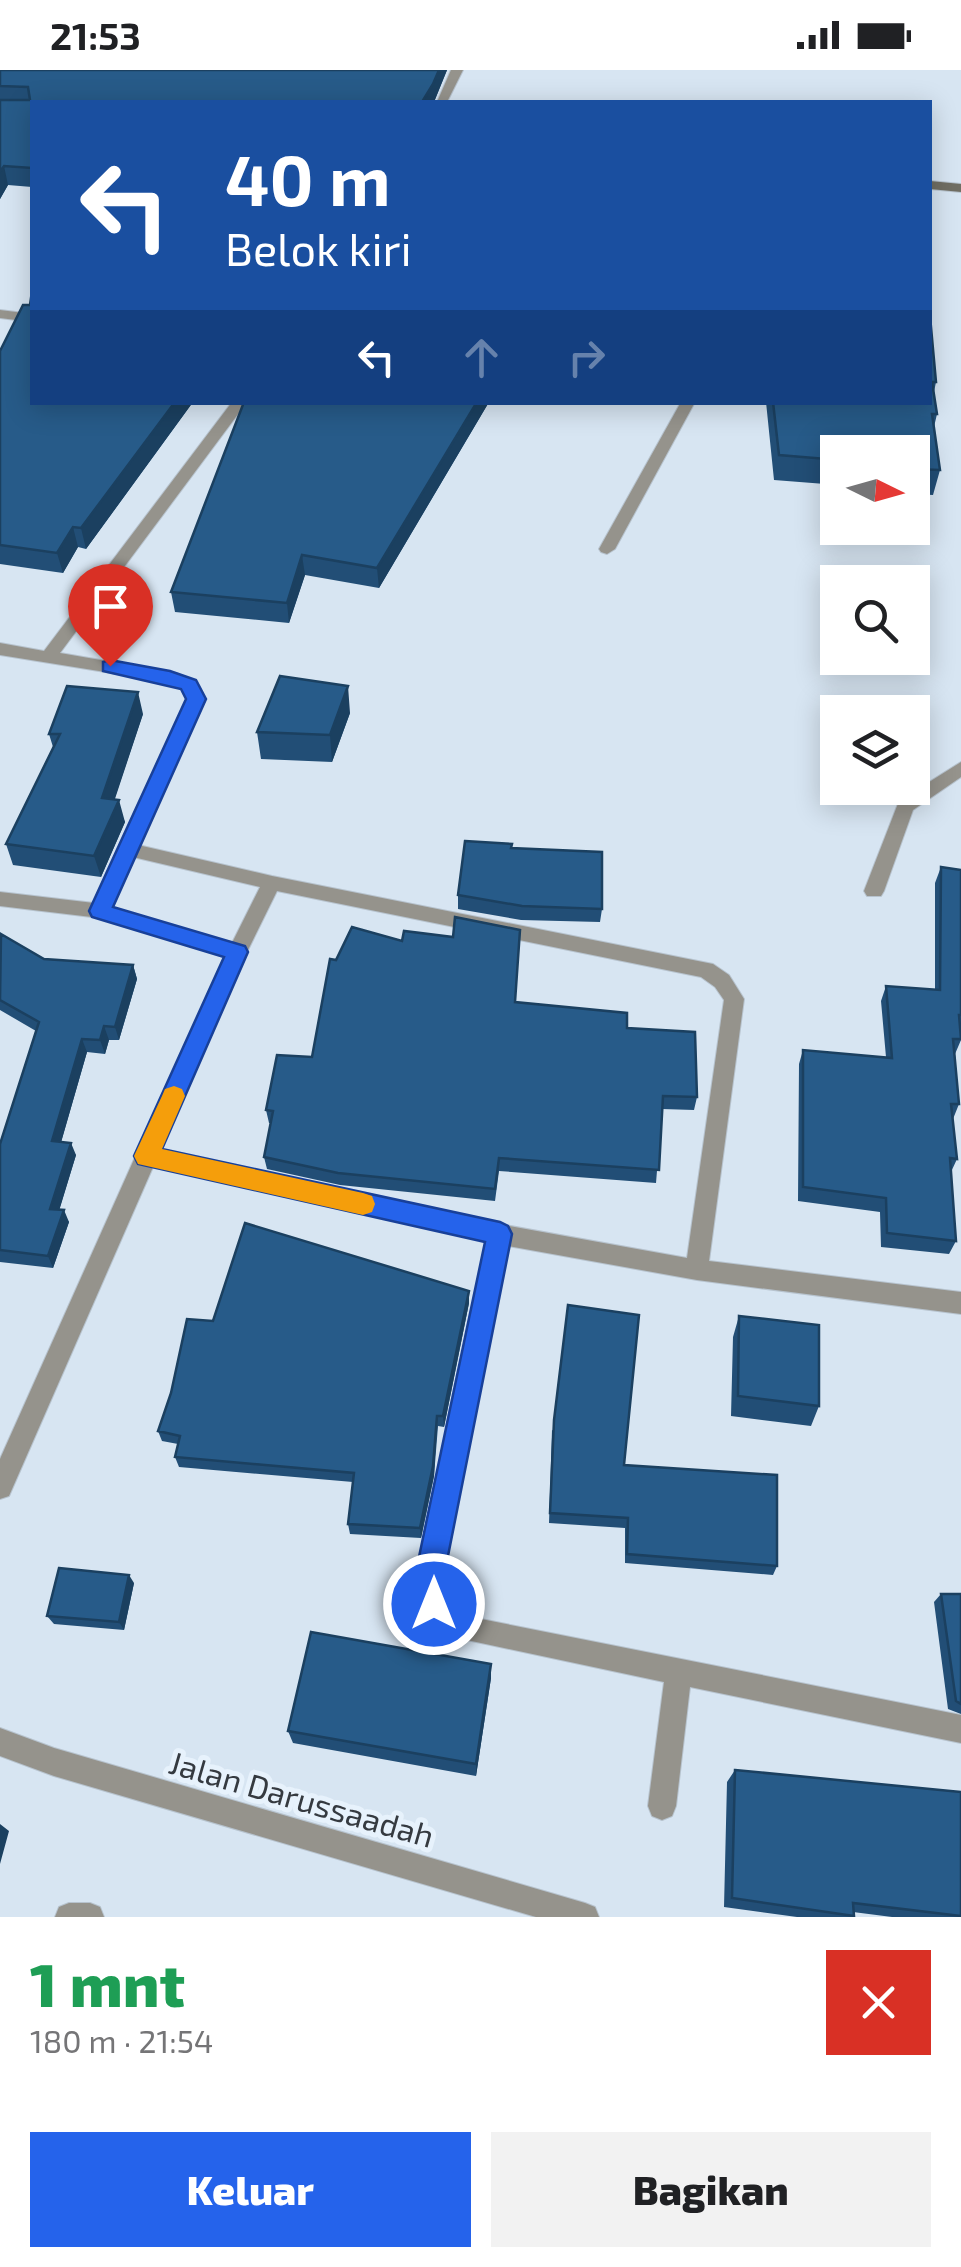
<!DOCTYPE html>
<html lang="id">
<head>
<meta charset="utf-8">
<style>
  body { margin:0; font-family:"Exo 2",sans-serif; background:#f2f2f2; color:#202124; height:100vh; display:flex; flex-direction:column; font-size:38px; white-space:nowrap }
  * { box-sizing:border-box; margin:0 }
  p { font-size:32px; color:#757577 }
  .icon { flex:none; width:55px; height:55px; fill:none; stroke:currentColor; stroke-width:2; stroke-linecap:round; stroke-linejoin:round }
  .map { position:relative; height:1847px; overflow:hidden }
  .side { display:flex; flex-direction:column; background:#fff; flex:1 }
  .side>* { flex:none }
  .hud { position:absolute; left:30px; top:30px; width:902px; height:305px; border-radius:0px; box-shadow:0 5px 25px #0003; background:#1a4fa0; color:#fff; overflow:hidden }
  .needle { width:65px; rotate:95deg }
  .tools { position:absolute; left:820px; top:365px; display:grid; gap:20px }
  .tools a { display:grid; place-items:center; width:110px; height:110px; border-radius:0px; background:#fff; box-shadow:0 5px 25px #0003; font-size:50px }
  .pin { position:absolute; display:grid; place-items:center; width:85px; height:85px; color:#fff; margin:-102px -42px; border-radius:50% 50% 50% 0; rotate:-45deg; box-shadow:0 0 10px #0007 }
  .pin .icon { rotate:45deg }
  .me { position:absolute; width:110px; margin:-55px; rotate:0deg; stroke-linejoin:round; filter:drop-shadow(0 0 8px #0008) }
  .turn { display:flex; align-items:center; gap:35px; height:210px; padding:0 30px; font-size:45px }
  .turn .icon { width:130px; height:130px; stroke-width:2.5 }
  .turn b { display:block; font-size:70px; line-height:85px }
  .lanes { display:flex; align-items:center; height:95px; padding:0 30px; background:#0003; justify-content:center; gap:50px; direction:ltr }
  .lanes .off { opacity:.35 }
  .round { display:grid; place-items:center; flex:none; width:105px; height:105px; border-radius:0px; background:#f2f2f2 }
  .head { display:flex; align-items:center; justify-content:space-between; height:170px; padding:0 30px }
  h1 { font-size:60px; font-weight:800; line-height:75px; color:#1e9e55 }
  .button { display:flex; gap:20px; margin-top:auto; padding:20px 30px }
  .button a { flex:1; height:115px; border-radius:0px; background:#2563eb; color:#fff; font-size:40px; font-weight:800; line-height:115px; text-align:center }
  .button a+a { background:#f2f2f2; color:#202124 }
  .status { display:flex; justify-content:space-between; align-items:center; height:70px; padding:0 50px; background:#fff; direction:ltr }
  .status svg { height:28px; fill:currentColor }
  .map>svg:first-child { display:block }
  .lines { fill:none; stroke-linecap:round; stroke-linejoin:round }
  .street-casing { stroke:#b7c3ce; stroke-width:2 }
  .secondary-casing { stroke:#b7c3ce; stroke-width:2 }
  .street { fill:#95938c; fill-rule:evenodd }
  .secondary { fill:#706e63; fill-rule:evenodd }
  .wall { fill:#224e76 }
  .shaded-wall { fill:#1b4060 }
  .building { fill:#275b89; stroke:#1b4060; stroke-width:2.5 }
  .route { fill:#2563eb; stroke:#184099; stroke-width:2.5 }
  .slow { fill:#f59e0b }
  .labels { text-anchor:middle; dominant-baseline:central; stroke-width:10; stroke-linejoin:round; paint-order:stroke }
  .near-street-label { font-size:32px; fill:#353a40; stroke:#e7f2fc }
</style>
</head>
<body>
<div class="status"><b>21:53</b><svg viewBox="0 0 49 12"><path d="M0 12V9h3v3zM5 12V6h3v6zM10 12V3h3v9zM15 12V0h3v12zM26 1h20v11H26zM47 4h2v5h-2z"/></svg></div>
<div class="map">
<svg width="961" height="1847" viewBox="0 0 961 1847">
  <rect width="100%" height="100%" fill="#d7e5f2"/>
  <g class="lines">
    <!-- street casing -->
    <g class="street-casing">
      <path id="street" d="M451 0H463L447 32H437Z
        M0 240 32 244V252L0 248Z
        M232 332H247L60 583 176 603 195 611 205 629 138 775 272 806 713 894 729 905 744 929 709 1191 961 1222V1244L697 1210 508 1176 443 1506 446 1529 456 1544 961 1645V1673L690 1617 676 1736 672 1746 662 1750 652 1746 648 1736 664 1612 439 1564 421 1534 417 1506 486 1171 153 1097 9 1426 0 1429V1389L225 886 100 848 0 836V822L94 833 187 629 182 619 167 612 0 585V573L44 581ZM133 787 260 817 232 873 111 837ZM277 821 701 907 715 917 724 930 687 1188 499 1154 160 1080 247 882Z
        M681 332H695L615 479 607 484 601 482 599 479Z
        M961 692V707L913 740 884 821 881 826H867L864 821 899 731Z
        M0 1658 54 1678 585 1833 595 1837 599 1847H536L54 1706 0 1686Z
        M69 1833H90L100 1837 104 1847H55L59 1837Z"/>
    </g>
    <!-- secondary casing -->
    <g class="secondary-casing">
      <path id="secondary" d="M930 111 961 114V122L930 119Z"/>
    </g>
    <!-- street -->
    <use href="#street" class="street"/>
    <!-- secondary -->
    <use href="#secondary" class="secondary"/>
  </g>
  <!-- wall -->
  <path class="wall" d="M0 0H447L434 32H32V117L8 115 0 129Z
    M30 235 32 332H193L86 479 78 477 63 503 0 494V281Z
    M930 246 936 312 934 322 937 344 934 357 940 400 933 425 912 424V382H838V415L774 410 766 332H930Z
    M489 332 379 518 305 505 289 553 175 542 171 522Z
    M350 643 332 692 261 689 257 662Z
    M143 644 114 730 125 752 101 807 13 795 6 774 53 677 49 664Z
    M511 778 602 839 600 852 521 850 458 839V825Z
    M941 797 961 800V970L955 984 959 1034 953 1049 957 1089 951 1102 956 1171 949 1184 881 1177 880 1142 798 1131 799 994 803 980 886 987 881 931 886 916 935 920V813Z
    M0 865 44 889 133 895 137 909 119 970H109L105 984 87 982 61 1072 76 1085 59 1140 69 1152 53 1198 0 1192V1074L36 961 0 940Z
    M515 932 627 958 697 1027 694 1040 662 1039 656 1113 499 1101 495 1131 340 1115 267 1099 264 1087 271 1053H269L266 1040 312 987Z
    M469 1221V1233L444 1357 438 1356 434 1406 421 1468 350 1464 348 1454 353 1412 179 1397 175 1387 178 1374 162 1371 158 1361 213 1251Z
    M739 1246 819 1336 811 1356 731 1346 733 1267Z
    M552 1360 624 1395 777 1496 773 1505 625 1493V1458L549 1453Z
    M134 1513 124 1560 54 1554 47 1546Z
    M941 1524H961V1644L948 1639 934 1532Z
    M491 1594V1608L476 1706 293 1673 288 1661Z
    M735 1700 961 1722V1847H892L853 1842 854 1846 851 1847H797L724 1837 727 1712Z"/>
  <!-- shaded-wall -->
  <path class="shaded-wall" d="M439 0H447L434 32H422Z
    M4 96 8 115 0 129V102Z
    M175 332H193L86 479 81 458Z
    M477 332H489L379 518 377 498Z
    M73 457 78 477 63 503 57 483Z
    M302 485 305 505 289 553 287 533Z
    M348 616 350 643 332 692 330 665Z
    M138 622 143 644 108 750 102 728Z
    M119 730 125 752 101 807 94 786Z
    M133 895 137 909 119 970 115 957Z
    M104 956 109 970 105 984 100 970Z
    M82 969 87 982 58 1083 52 1071Z
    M71 1073 76 1085 56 1151 50 1139Z
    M64 1140 69 1152 53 1198 48 1186Z
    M469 1221V1233L444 1357 443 1346Z
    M437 1346 434 1406 421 1468 420 1458Z
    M129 1505 134 1513 124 1560 119 1552Z
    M491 1594V1608L476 1706V1694Z
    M0 1754 9 1761 0 1794Z"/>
  <!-- building -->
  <path class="building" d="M0 0H439L433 14 422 32H32V98L4 96 0 102V30H30L28 17 0 16Z
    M32 221V332H175L81 458 73 457 57 483 0 475V281L23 235H30Z
    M930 246 936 312H932L937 344H932L940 400 912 399V382H838V390L779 385 773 332H930Z
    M244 332H477L377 498 302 485 287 533 171 522Z
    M280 606 348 616 330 665 257 662Z
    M67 616 138 622 102 728 119 730 94 786 6 774 60 664H49Z
    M465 771 512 774 511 778 602 782V839L522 836 458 825Z
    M941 797 961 800V945H959L961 969H953L959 1034H951L957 1089 950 1088 956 1171 887 1163 886 1128 803 1117V980L892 988 886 916 940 920Z
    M455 847 520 860 515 932 627 943V958L695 962 697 1027 663 1026 659 1100 499 1088 495 1119 338 1103 264 1087 273 1041 266 1040 277 985 312 987 330 889 336 890 352 857 402 871 404 861 453 867Z
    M1 864 44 889 133 895 115 957 104 956 100 970 82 969 52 1071 71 1073 50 1139 64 1140 48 1186 0 1180V1074L39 952 0 930Z
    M245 1153 469 1221 443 1346H437L433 1396 420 1458 348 1454 354 1403 175 1387 180 1366 158 1361 171 1323 187 1249 213 1251Z
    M568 1235 639 1245 624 1395 777 1405V1496L627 1484 628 1448 550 1443 554 1350Z
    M739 1246 819 1255V1336L738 1326Z
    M59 1498 129 1505 119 1552 47 1546Z
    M941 1524H961V1634L956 1631Z
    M311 1562 491 1594 476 1694 288 1661Z
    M735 1700 961 1722V1846L853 1833 854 1846 732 1828Z"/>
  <!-- route -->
  <path class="route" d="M110 590 170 601 196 610 206 629 113 837 245 876 248 882 162 1079 500 1152 508 1156 512 1164 444 1506 449 1534 445 1544 434 1549 424 1544 415 1506 485 1172 138 1094 134 1086 224 887 92 847 89 841 186 629 181 619 103 601V592Z"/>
  <!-- slow -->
  <path class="slow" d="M174 1016 182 1019 185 1026 162 1079 363 1123 372 1126 375 1134 372 1142 363 1145 138 1094 134 1086 162 1026 165 1019Z"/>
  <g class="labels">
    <!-- near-street labels -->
    <g class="near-street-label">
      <text transform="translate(302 1728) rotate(16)">Jalan Darussaadah</text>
    </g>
  </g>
</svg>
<div class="tools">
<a><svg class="needle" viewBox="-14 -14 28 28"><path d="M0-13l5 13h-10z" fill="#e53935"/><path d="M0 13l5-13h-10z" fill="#757577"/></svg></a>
<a><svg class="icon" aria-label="search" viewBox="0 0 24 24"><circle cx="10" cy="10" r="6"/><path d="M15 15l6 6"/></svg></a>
<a><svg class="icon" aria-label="layers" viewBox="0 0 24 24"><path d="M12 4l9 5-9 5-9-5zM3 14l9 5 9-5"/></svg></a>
</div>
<div class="pin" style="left:110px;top:596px;background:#d93025"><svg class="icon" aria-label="arrive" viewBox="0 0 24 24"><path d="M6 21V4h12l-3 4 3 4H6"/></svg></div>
<svg class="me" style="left:434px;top:1534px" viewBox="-20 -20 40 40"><circle r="17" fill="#2563eb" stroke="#fff" stroke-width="3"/><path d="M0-11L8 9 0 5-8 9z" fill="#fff"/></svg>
<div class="hud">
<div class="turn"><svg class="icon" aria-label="left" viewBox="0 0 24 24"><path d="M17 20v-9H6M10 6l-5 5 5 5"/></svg><div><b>40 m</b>Belok kiri</div></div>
<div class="lanes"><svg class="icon" aria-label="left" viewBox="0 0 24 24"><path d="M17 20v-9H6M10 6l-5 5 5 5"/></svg><svg class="icon off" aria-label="ahead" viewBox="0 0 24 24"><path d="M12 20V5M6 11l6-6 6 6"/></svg><svg class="icon off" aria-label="right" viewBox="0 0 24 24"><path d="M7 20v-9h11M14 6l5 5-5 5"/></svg></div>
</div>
</div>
<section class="side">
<div class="head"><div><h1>1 mnt</h1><p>180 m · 21:54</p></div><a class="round" style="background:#d93025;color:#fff"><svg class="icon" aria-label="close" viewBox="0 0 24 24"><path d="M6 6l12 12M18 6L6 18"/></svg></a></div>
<div class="button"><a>Keluar</a><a>Bagikan</a></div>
</section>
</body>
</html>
